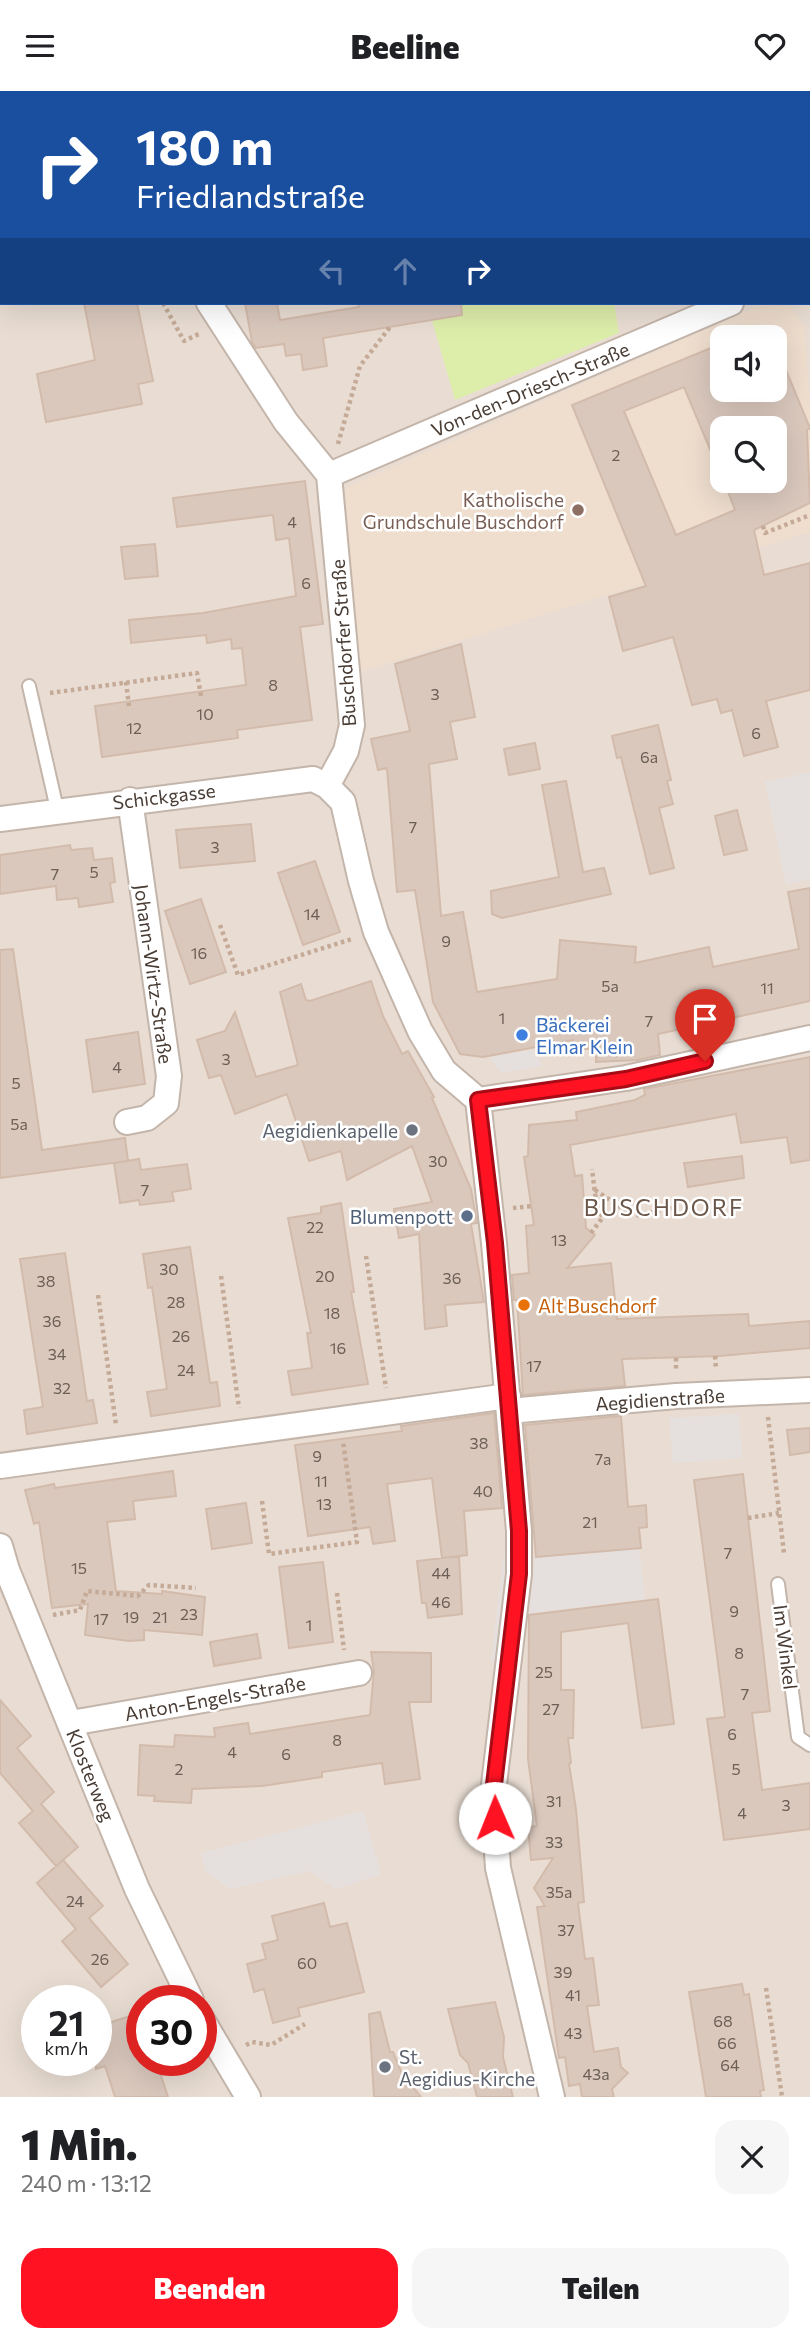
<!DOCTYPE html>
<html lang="de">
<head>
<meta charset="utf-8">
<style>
  body { margin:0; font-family:Commissioner,sans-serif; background:#f6f6f6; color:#202124; height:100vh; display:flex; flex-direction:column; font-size:26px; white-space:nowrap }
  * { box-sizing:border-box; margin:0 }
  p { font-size:23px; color:#757577 }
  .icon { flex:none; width:38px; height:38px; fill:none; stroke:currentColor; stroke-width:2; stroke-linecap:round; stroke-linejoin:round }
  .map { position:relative; height:2006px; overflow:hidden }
  .sheet { display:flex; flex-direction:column; background:#fff; flex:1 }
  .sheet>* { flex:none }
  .guide { position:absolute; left:0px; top:0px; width:810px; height:214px; box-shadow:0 7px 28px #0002; background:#1a4fa0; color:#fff; overflow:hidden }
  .fabs { position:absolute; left:710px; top:234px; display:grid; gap:14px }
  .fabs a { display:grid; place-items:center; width:77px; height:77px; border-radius:14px; background:#fff; box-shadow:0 7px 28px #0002; font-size:35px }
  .speed { position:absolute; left:21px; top:1894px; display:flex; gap:14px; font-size:35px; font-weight:700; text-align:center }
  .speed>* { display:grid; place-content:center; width:91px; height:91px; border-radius:50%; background:#fff; box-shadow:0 7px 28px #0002; line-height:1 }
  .speed small { font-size:18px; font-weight:400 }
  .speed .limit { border:10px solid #d22; background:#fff; color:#111 }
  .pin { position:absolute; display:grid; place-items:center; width:60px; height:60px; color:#fff; margin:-72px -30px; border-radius:50% 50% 50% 0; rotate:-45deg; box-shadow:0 0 7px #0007 }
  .pin .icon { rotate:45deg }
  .me { position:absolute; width:77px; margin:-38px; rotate:359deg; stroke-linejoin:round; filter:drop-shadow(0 0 5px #0008) }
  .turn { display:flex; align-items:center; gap:24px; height:147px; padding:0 21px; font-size:32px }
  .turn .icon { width:91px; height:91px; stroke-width:2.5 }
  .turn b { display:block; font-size:49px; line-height:60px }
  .lanes { display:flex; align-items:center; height:66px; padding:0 21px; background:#0003; justify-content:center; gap:35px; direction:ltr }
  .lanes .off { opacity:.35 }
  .round { display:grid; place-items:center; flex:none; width:74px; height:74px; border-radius:21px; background:#f6f6f6 }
  .overview { display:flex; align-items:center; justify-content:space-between; height:119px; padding:0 21px }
  h1 { font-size:42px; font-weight:800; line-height:52px }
  .primary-button { display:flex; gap:14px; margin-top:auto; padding:14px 21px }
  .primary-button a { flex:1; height:80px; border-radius:21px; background:#ff1222; color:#fff; font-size:28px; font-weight:800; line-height:80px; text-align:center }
  .primary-button a+a { background:#f6f6f6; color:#202124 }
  header { display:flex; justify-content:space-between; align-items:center; height:91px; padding:0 21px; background:#fff; font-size:32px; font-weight:800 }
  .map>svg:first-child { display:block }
  .residential { fill:#e9ddd3; fill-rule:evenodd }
  .education { fill:#efdece; fill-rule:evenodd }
  .green { fill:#ddedaa }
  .parking { fill:#e5e0de }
  .building { fill:#dac8bd; stroke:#d3bbac; stroke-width:2; fill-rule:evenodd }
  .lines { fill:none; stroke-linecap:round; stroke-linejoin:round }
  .service-casing { stroke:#c4b5aa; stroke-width:16 }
  .minor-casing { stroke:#c4b5aa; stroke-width:28 }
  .path { stroke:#c4aa97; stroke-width:4.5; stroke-dasharray:3.5 3.5; stroke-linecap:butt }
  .service { stroke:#fff; stroke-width:12 }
  .minor { stroke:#fff; stroke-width:24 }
  .route-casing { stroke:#a60c16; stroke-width:18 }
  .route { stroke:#ff1222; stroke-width:12 }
  .education-dot { fill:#8d6e63; stroke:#fff; stroke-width:2.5 }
  .shop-dot { fill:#3f7fe0; stroke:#fff; stroke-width:2.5 }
  .worship-dot { fill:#6b7280; stroke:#fff; stroke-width:2.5 }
  .service-dot { fill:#5c6f8a; stroke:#fff; stroke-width:2.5 }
  .food-dot { fill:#e8710a; stroke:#fff; stroke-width:2.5 }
  .labels { text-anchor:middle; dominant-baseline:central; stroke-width:5; stroke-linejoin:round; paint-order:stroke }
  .number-label { font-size:16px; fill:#6c5f56 }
  .street-label { font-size:19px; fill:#483c34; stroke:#fff }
  .education-label { font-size:19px; fill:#785e54; stroke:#fff; text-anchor:end }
  .shop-label { font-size:19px; fill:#366cbe; stroke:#fff; text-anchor:start }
  .worship-label { font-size:19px; fill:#5b616d; stroke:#fff; text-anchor:end }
  .service-label { font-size:19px; fill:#4e5e75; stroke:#fff; text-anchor:end }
  .food-label { font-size:19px; fill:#c56008; stroke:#fff; text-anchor:start }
  .quarter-label { font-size:23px; letter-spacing:2px; fill:#6b574a; stroke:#fff }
</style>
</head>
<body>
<header><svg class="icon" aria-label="menu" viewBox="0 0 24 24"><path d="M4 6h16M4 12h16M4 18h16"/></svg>Beeline<svg class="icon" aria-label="heart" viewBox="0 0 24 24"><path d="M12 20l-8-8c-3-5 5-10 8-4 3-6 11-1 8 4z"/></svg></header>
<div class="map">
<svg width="810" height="2006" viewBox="0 0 810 2006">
  <rect width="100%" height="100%" fill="#f4ece5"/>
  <!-- residential -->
  <path class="residential" d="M25 0H810V2006H0V31L2 29V212H808V2ZM723 247H775V299H723ZM723 338H775V390H723ZM37 1909H96V1969H37ZM142 1909H201V1969H142Z"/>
  <!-- education -->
  <path class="education" d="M766 212 791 215 804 235 810 315V441L359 581 345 397ZM723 247H775V299H723ZM723 338H775V390H723Z"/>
  <!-- green -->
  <path class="green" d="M427 212H614L619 242 455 309Z"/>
  <!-- parking -->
  <path class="parking" d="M810 681V788L786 794 765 691Z
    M532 959 543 975 501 982 490 966Z
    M739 1323 742 1367 673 1372 669 1327Z
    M639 1458 645 1508 529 1523 535 1467Z
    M504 1462 510 1463 498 1572 491 1571Z
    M363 1720 381 1783 337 1798 309 1780 230 1798 206 1781 201 1762Z"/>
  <!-- building -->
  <path class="building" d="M84 212H137L153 290 138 293 142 313 46 331 37 283 95 269Z
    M245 212H277L280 229 359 216 358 212H461L462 224 323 247 327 275 303 279 301 263 286 265 284 253 256 257 252 251Z
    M723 252V299H775L776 255 810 337 807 339 810 412 754 439 764 484 810 472V599L766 610 778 656 744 665 732 619 721 622 717 608 692 614 673 546 623 560 609 506 646 495 572 314ZM684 296 722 387 723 338H775V390H724L735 419 676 444 624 320Z
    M305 390 323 533 300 536 312 629 237 639 238 647 102 666 95 615 246 594 242 557 232 558 231 548 207 552 206 544 131 552 129 529 203 522 296 505 289 447 276 449 273 424 177 436 173 407Z
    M155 453 158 485 125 488 121 456Z
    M461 553 475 626 450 631 457 668 429 673 441 825 463 821 477 901 557 888 560 849 636 856 635 872 709 856 713 876 799 858 788 801 810 797V910L658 943 660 964 638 969 596 971V958H572L573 949 483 966 460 963 433 911 415 799 397 801 387 677 378 679 371 648 410 640 395 573Z
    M658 634 671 689 667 690 673 713 659 717 674 777 650 783 621 666 617 667 612 645Z
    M535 652 540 678 509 684 504 658Z
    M566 690 583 781 604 777 611 803 502 827 492 823 491 800 559 786 542 694Z
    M737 719 747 759 724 764 715 725Z
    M251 733 255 770 180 777 176 739Z
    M70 754 71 759 92 757 94 769 112 767 115 791 110 792 113 811 79 816 78 807 57 809 56 795 0 803V764Z
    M315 770 340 841 303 854 278 782Z
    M201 808 226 881 190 893 165 820Z
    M13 858 42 1059 125 1047 128 1070 0 1087V859Z
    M371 890 383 925 402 963 408 960 434 1006 432 1007 471 1098 477 1132 471 1133 484 1211 445 1214 447 1235 425 1238 419 1143 399 1147 394 1118 432 1111 412 1055 347 1089 341 1060 309 1070 287 1003 235 1023 221 984 209 987 197 949 225 940 235 921 256 986 298 974 280 901 301 893 306 909 310 910Z
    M138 941 145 993 93 1001 86 949Z
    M810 966V1069L791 1072 787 1046 741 1052 736 1023 570 1054 575 1085 582 1084 586 1137 595 1144 567 1177 611 1172 617 1228 748 1223 749 1235 810 1230V1257L720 1265 622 1268 625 1295 523 1304 517 1209H514L512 1184 529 1182 526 1135 534 1134 524 1066 528 1065 529 1034 577 1029 576 1021 635 1009 645 1004 644 998Z
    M742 1065 744 1087 688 1096 684 1072Z
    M139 1068 141 1079 187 1073 191 1098 172 1101 174 1110 140 1114 139 1109 120 1112 114 1072Z
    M341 1112 354 1201H351L368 1293 292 1304 288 1280 312 1277 307 1242H311L288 1127 321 1122V1116Z
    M190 1156 210 1292 217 1291 220 1315 151 1325 147 1301 167 1298 152 1196 148 1197 143 1163Z
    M65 1162 87 1310 93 1309 97 1332 27 1343 24 1319 43 1316 20 1168Z
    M494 1322 502 1417 464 1420 467 1464 442 1467 432 1387 387 1393 395 1450 373 1453 370 1436 308 1445 295 1354 402 1340 401 1335Z
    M621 1325 628 1416 646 1414 647 1436 639 1437 641 1457 536 1466 525 1334Z
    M810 1337V1361L790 1364 787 1339Z
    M173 1380 176 1405 133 1410 135 1428 107 1431 116 1500 162 1503V1500L205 1506 202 1544 144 1539V1549L129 1550 85 1544 88 1513 52 1517 39 1431 34 1433 25 1399 54 1393 55 1397Z
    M743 1383 770 1620 752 1622 762 1699 810 1692V1738L724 1749 707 1628 725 1626 694 1389Z
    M246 1412 252 1452 212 1458 206 1418Z
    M459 1465 462 1523 428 1527 426 1512H422L417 1470Z
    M323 1471 333 1551 289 1557 279 1476Z
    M658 1508 674 1633 642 1637 628 1532 561 1541V1599H574L573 1647H568L571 1672 569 1673 576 1718 584 1811 578 1812 585 1868 593 1867 599 1914 587 1915 594 1961 618 1957 621 1976 628 1982 612 1998 614 2006H582L580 1993 569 1995 565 1966 559 1967 537 1816 545 1815 534 1797 553 1767 531 1769 528 1736 537 1735 528 1668 529 1524Z
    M257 1543 261 1567 214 1575 210 1551Z
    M371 1561 431 1562V1611H409L420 1688 385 1693 382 1672 322 1681V1686L262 1695 192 1698 191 1712 154 1710 155 1705 138 1704 140 1654 174 1656 175 1644 215 1646 214 1637 248 1632 250 1643 370 1624 374 1580Z
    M0 1609 31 1645 17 1657 54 1701 41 1713 78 1756 56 1775 19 1732 33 1720 0 1682Z
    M63 1769 103 1815 89 1827 128 1873 101 1896 62 1850 76 1838 37 1792Z
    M324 1812 330 1836 347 1832 364 1901 298 1917 300 1925 273 1932 264 1898 254 1901 247 1873 266 1868 262 1853 278 1849 272 1825Z
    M742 1893 744 1904 749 1903 764 1999 760 2000 761 2006H706L689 1901Z
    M495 1911 504 1946 503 1966 513 2006H477L468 1972 460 1964 448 1918Z
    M380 1921 390 1961H393L402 1983 421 2006H374L369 1923Z
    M130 1925 142 1969H156L168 2006H115L105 1975 96 1978V1936Z"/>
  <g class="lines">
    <!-- service casing -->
    <g class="service-casing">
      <path id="service" d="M29 595 57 718
        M778 1493 798 1646 810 1654"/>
    </g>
    <!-- minor casing -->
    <g class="minor-casing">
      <path id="minor" d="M86 0 87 2
        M807 0V2
        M808 40 810 72
        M808 180 810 179
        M209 212 286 331 329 384 352 634 346 660 327 695
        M329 384 731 212
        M0 728 313 688 327 695 343 711 361 790 376 841 420 940 444 980 478 1009 494 1152 519 1440V1483L493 1702 498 1777 552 2006
        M478 1009 626 987 810 947
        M127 1031 147 1027 166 1012 169 985 130 709
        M509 1320 676 1305 810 1299
        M0 1375 508 1305
        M0 1455 7 1479 137 1798 191 1909
        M71 1632 359 1582
        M201 1927 248 2006"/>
    </g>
    <!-- path -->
    <path class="path" d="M235 0V2
      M0 102H2
      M163 212 184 250 201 242
      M338 353 360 275 390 236
      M763 435 765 442 810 424
      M126 591 129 615
      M50 602 197 582 201 605
      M220 834 238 884 352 848
      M595 1099 634 1125 677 1116
      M584 1110 596 1109
      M513 1117 532 1115
      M591 1142 603 1126 597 1119 592 1078
      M366 1165 386 1297
      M221 1185 239 1317
      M98 1204 116 1334
      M715 1265 716 1278
      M676 1267V1280
      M768 1326 784 1462
      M262 1410 269 1463 357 1451 343 1350
      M748 1427 779 1422
      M337 1502 344 1559
      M53 1524 80 1519 87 1500 138 1505 149 1494 196 1497
      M766 1897 782 2006
      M246 1954 252 1951 271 1954 305 1933"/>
    <!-- service -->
    <use href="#service" class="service"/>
    <!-- minor -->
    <use href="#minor" class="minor"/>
  </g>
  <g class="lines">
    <!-- route casing -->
    <g class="route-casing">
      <path id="route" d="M495 1727 493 1702 519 1483V1440L495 1152 478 1009 626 988 705 970"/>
    </g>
    <!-- route -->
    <use href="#route" class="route"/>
  </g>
  <!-- markers -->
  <circle class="education-dot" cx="578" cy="419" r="7"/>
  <circle class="shop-dot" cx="522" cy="944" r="7"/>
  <g class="worship-dot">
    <circle cx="412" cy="1039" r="7"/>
    <circle cx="385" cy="1976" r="7"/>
  </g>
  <circle class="service-dot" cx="467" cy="1125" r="7"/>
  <circle class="food-dot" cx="524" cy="1214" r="7"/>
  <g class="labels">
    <!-- number labels -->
    <g class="number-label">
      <text x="616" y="363">2</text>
      <text x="292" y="430">4</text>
      <text x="306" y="491">6</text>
      <text x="273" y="593">8</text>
      <text x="435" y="602">3</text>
      <text x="205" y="622">10</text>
      <text x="134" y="636">12</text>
      <text x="756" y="641">6</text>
      <text x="649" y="665">6a</text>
      <text x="413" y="735">7</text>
      <text x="215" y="755">3</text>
      <text x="94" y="780">5</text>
      <text x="55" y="782">7</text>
      <text x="312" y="822">14</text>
      <text x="446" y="849">9</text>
      <text x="199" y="861">16</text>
      <text x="610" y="894">5a</text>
      <text x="767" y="896">11</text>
      <text x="502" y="926">1</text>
      <text x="649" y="929">7</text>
      <text x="226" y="967">3</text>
      <text x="117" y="975">4</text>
      <text x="16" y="991">5</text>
      <text x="19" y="1032">5a</text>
      <text x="438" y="1069">30</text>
      <text x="145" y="1098">7</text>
      <text x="315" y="1135">22</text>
      <text x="559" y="1148">13</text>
      <text x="169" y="1177">30</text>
      <text x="325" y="1184">20</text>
      <text x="452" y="1186">36</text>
      <text x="46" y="1189">38</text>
      <text x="176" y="1210">28</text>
      <text x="332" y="1221">18</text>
      <text x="52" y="1229">36</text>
      <text x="181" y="1244">26</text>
      <text x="338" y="1256">16</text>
      <text x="57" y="1262">34</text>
      <text x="534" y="1274">17</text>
      <text x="186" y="1278">24</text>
      <text x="62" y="1296">32</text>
      <text x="479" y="1351">38</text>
      <text x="317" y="1364">9</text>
      <text x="603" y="1367">7a</text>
      <text x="321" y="1389">11</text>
      <text x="483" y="1399">40</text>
      <text x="324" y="1412">13</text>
      <text x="590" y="1430">21</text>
      <text x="728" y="1461">7</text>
      <text x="79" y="1476">15</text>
      <text x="441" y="1481">44</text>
      <text x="441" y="1510">46</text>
      <text x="734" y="1519">9</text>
      <text x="189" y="1522">23</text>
      <text x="131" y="1525">19</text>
      <text x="160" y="1525">21</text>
      <text x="101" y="1527">17</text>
      <text x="309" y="1533">1</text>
      <text x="739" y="1561">8</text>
      <text x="544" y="1580">25</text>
      <text x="745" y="1602">7</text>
      <text x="551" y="1617">27</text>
      <text x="732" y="1642">6</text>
      <text x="337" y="1648">8</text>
      <text x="232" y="1660">4</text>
      <text x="286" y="1662">6</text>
      <text x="179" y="1677">2</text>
      <text x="736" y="1677">5</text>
      <text x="554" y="1709">31</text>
      <text x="786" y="1713">3</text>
      <text x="742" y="1721">4</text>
      <text x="554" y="1750">33</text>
      <text x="559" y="1800">35a</text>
      <text x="75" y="1809">24</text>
      <text x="566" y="1838">37</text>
      <text x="100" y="1867">26</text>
      <text x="307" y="1871">60</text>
      <text x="563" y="1880">39</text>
      <text x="573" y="1903">41</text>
      <text x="723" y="1929">68</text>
      <text x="573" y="1941">43</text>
      <text x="727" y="1951">66</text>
      <text x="730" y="1973">64</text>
      <text x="596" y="1982">43a</text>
    </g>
    <!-- street labels -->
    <g class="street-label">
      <text transform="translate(530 298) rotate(-23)">Von-den-Driesch-Straße</text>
      <text transform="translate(343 552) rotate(-94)">Buschdorfer Straße</text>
      <text transform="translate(164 705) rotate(-7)">Schickgasse</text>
      <text transform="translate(154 883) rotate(82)">Johann-Wirtz-Straße</text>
      <text transform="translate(660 1308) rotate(-4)">Aegidienstraße</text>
      <text transform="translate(786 1556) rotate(83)">Im Winkel</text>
      <text transform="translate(215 1607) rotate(-10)">Anton-Engels-Straße</text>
      <text transform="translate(91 1684) rotate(68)">Klosterweg</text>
    </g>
    <!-- education labels -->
    <g class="education-label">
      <text x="564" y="408">Katholische<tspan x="564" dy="22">Grundschule Buschdorf</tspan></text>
    </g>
    <!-- shop labels -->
    <g class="shop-label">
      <text x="536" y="933">Bäckerei<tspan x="536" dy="22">Elmar Klein</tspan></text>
    </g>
    <!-- worship labels -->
    <g class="worship-label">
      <text x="398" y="1039">Aegidienkapelle</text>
      <text x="399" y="1965" text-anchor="start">St.<tspan x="399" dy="22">Aegidius-Kirche</tspan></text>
    </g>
    <!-- service labels -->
    <g class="service-label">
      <text x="453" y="1125">Blumenpott</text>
    </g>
    <!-- food labels -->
    <g class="food-label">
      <text x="538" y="1214">Alt Buschdorf</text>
    </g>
    <!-- quarter labels -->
    <g class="quarter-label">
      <text x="664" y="1116">BUSCHDORF</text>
    </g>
  </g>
</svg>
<div class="fabs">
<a><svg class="icon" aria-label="sound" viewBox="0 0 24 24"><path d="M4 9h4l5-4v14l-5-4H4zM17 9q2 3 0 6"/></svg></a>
<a><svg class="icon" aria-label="search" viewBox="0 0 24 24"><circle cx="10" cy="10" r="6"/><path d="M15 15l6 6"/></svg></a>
</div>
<div class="speed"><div>21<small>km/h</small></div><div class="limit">30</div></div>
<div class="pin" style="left:705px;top:970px;background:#d93025"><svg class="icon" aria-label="arrive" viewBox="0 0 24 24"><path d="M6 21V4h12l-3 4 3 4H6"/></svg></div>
<svg class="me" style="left:495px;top:1727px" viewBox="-20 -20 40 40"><circle r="19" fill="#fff"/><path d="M0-13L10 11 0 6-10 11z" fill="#ff1222"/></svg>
<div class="guide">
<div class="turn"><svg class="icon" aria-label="right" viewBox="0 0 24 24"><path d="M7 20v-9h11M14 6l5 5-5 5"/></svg><div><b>180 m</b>Friedlandstraße</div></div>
<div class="lanes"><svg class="icon off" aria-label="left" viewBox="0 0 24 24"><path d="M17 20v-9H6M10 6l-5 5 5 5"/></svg><svg class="icon off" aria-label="ahead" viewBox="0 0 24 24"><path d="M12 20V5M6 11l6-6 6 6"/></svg><svg class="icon" aria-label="right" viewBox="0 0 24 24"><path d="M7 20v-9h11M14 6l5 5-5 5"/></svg></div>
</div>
</div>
<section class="sheet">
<div class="overview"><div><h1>1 Min.</h1><p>240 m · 13:12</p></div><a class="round"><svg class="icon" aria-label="close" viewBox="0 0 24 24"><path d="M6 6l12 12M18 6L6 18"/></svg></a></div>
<div class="primary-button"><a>Beenden</a><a>Teilen</a></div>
</section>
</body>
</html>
